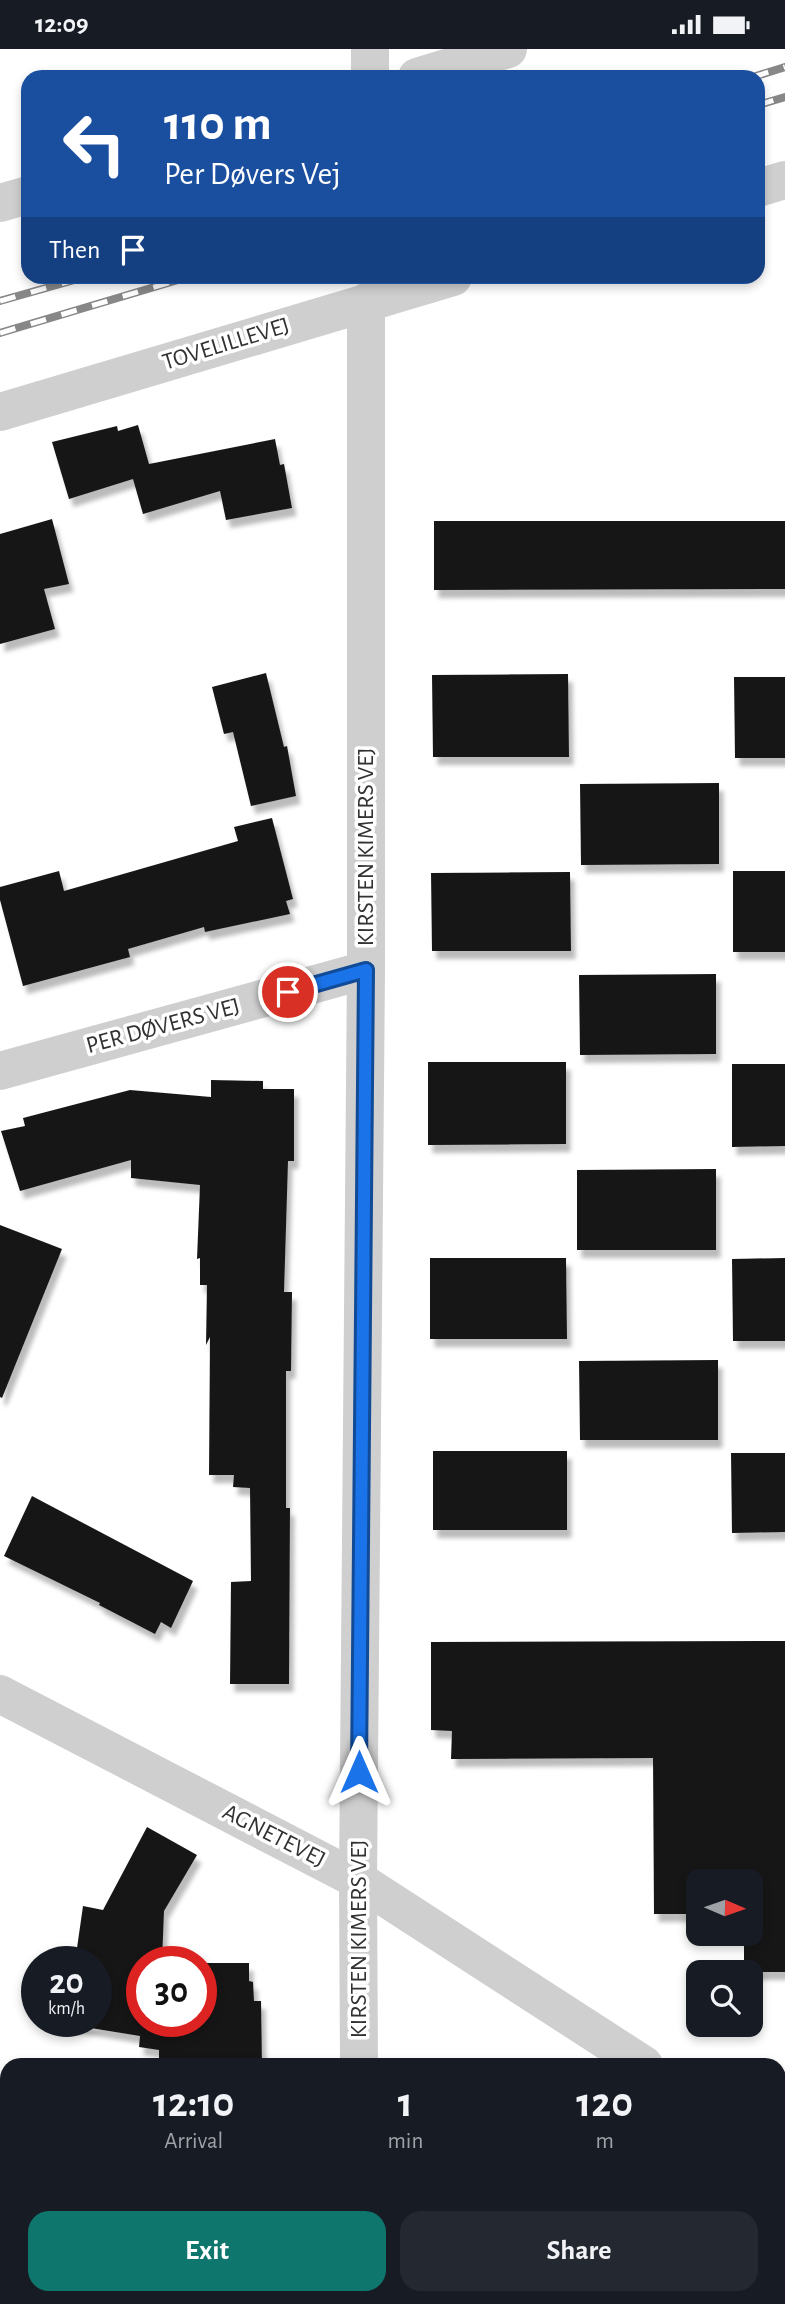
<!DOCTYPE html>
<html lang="en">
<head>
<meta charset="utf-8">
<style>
  body { margin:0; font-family:"Alegreya Sans",sans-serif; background:#242831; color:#f1f3f6; height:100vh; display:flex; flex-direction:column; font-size:26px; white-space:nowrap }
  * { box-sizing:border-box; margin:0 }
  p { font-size:23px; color:#9ea1a6 }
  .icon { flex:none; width:38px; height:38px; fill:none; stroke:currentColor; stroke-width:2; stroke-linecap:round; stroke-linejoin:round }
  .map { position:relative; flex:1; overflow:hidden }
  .panel { position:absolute; left:0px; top:2009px; width:786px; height:247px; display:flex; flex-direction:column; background:#171b24; border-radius:21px 21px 0 0; box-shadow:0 4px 10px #0003 }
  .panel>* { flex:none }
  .top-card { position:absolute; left:21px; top:21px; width:744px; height:214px; border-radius:21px; box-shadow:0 4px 10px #0003; background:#1a4fa0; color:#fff; overflow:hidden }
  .needle { width:46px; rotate:92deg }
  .tools { position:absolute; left:686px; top:1820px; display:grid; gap:14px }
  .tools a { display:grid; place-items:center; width:77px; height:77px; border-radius:14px; background:#171b24; box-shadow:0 4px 10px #0003; font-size:35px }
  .speed { position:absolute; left:21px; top:1897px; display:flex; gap:14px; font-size:35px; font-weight:700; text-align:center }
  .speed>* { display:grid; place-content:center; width:91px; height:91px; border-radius:50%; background:#171b24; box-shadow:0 4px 10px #0003; line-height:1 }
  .speed small { font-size:18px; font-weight:400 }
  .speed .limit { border:10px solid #d22; background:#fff; color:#111 }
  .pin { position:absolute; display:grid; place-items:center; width:60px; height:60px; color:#fff; margin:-30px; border:4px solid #fff; border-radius:50%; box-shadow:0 2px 7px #0007 }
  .me { position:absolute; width:77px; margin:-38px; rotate:0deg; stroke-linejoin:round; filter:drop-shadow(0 0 5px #0008) }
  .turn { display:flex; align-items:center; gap:24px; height:147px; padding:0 28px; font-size:32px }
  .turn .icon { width:91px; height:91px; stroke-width:2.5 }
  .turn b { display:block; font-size:49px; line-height:60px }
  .then { display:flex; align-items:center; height:66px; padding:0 28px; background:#0003; gap:14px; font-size:26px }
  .eta { display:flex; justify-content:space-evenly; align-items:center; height:119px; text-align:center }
  .eta b { font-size:42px; font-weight:600; line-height:49px }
  .action { display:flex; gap:14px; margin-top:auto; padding:14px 28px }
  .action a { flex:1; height:80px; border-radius:21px; background:#0f766e; color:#fff; font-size:28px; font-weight:600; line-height:80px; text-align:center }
  .action a+a { background:#242831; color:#f1f3f6 }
  .status { display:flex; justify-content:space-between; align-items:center; height:49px; padding:0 35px; background:#171b24; direction:ltr }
  .status svg { height:19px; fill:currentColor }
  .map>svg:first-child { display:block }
  .building { fill:#191919; filter:url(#shadow) }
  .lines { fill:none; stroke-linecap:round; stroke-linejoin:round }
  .street { stroke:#cfcfcf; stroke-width:38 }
  .rail-casing { stroke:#878787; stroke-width:8 }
  .rail { stroke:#fff; stroke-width:5; stroke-dasharray:16; stroke-linecap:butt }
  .route-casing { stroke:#114b97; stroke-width:18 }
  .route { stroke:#1a73e8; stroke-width:12 }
  .labels { text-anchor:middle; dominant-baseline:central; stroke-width:7; stroke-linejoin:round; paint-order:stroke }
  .street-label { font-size:24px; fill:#323232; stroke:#fff }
</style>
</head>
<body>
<div class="status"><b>12:09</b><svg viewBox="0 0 49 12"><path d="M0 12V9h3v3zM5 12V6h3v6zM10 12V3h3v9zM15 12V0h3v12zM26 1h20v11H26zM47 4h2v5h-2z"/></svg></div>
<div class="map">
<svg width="785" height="2255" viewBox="0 0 785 2255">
  <defs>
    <filter id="shadow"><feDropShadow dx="4.5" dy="8" stdDeviation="2" flood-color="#0004"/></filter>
  </defs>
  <rect width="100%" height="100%" fill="#fff"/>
  <!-- building -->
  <path class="building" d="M138 376 149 415 275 390 280 416 284 415 292 459 226 471 220 442 143 465 133 430 69 450 52 393 117 377 118 382Z
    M52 470 69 535 44 540 55 580 0 595V485Z
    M434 472H785V540L434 541Z
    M266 624 284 698 287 697 296 747 251 757 233 683 224 685 212 638Z
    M568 625 569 708H433L432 626Z
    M734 628H785V709H735Z
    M719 734V815L581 816 580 735Z
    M272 769 293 850 286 852 290 865 205 883 204 878 128 900 130 908 23 937 0 851V838L59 822 64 842 238 792 234 778Z
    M733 822H785V903H733Z
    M570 823 571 902H432L431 824Z
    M716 925V1005L580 1006 579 926Z
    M428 1013H566V1095L428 1096Z
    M732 1015H785V1097L732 1098Z
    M211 1031 263 1032V1040H294V1112H288L284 1243H292L291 1322H286V1459H290L289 1635H230L231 1533 251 1532 250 1439 233 1438 234 1426H209L210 1288 206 1296 207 1236H200V1209L197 1210 200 1136 131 1129V1111L20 1142 1 1082 25 1077 23 1069 130 1041 211 1048Z
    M716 1120V1201H577V1121Z
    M0 1176 62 1200 2 1349 0 1348Z
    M430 1209H566L567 1290H430Z
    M785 1209V1292H733L732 1210Z
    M718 1311V1391H580L579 1312Z
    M433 1402H567V1481H433Z
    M731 1404H785V1483L732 1484Z
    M32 1447 193 1532 171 1579 161 1573 155 1585 99 1556 100 1554 4 1507Z
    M785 1592V1923H744V1885H751V1832H698V1865H654L653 1709 451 1710 452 1682 431 1681V1593Z
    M147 1778 197 1806 164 1862 162 1913H142V1972H201V1914H249V1932L253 1933 254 1952H261L262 2016H159V2001L139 1998 140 1987 66 1975V1972H96V1913H75L83 1857 103 1861Z"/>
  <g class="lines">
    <!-- street -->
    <path class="street" d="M370 0V28
      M417 28 508 0
      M758 139 785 131
      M0 154 28 146
      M0 363 453 228
      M0 1022 366 921
      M0 1645 358 1831 644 2016
      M359 2016 358 1831 366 921V253
      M779 2104 785 2108
      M361 2249V2255"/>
    <!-- rail casing -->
    <g class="rail-casing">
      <path id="rail" d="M753 28 785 18
        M758 56 785 48
        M0 252 85 228
        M0 284 188 228"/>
    </g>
    <!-- rail -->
    <use href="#rail" class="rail"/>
  </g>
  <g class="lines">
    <!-- route casing -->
    <g class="route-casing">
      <path id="route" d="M288 943 366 921 359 1723"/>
    </g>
    <!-- route -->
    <use href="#route" class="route"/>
  </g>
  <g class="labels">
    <!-- street labels -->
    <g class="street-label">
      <text transform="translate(226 295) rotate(-17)">TOVELILLEVEJ</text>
      <text transform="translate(366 798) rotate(-90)">KIRSTEN KIMERS VEJ</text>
      <text transform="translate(163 977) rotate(-15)">PER DØVERS VEJ</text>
      <text transform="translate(274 1787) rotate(27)">AGNETEVEJ</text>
      <text transform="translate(359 1890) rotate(-90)">KIRSTEN KIMERS VEJ</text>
    </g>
  </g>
</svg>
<div class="tools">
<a><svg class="needle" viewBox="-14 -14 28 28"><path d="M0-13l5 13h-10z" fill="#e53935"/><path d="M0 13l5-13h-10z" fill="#9ea1a6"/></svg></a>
<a><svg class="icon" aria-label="search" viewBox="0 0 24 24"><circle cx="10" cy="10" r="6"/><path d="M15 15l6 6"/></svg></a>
</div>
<div class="speed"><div>20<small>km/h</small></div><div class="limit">30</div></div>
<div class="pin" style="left:288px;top:943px;background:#d93025"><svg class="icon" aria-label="arrive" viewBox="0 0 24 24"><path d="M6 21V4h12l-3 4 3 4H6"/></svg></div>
<svg class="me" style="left:359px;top:1723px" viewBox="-20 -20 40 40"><path d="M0-17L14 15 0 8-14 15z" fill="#1a73e8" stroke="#fff" stroke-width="4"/></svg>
<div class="top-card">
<div class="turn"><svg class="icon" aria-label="left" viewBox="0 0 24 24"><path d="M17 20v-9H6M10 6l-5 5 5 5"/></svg><div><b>110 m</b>Per Døvers Vej</div></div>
<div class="then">Then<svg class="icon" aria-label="arrive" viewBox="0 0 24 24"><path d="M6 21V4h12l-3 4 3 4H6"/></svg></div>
</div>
<section class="panel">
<div class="eta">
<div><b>12:10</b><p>Arrival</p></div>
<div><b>1</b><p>min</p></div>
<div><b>120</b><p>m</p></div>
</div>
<div class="action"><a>Exit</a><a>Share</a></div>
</section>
</div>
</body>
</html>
